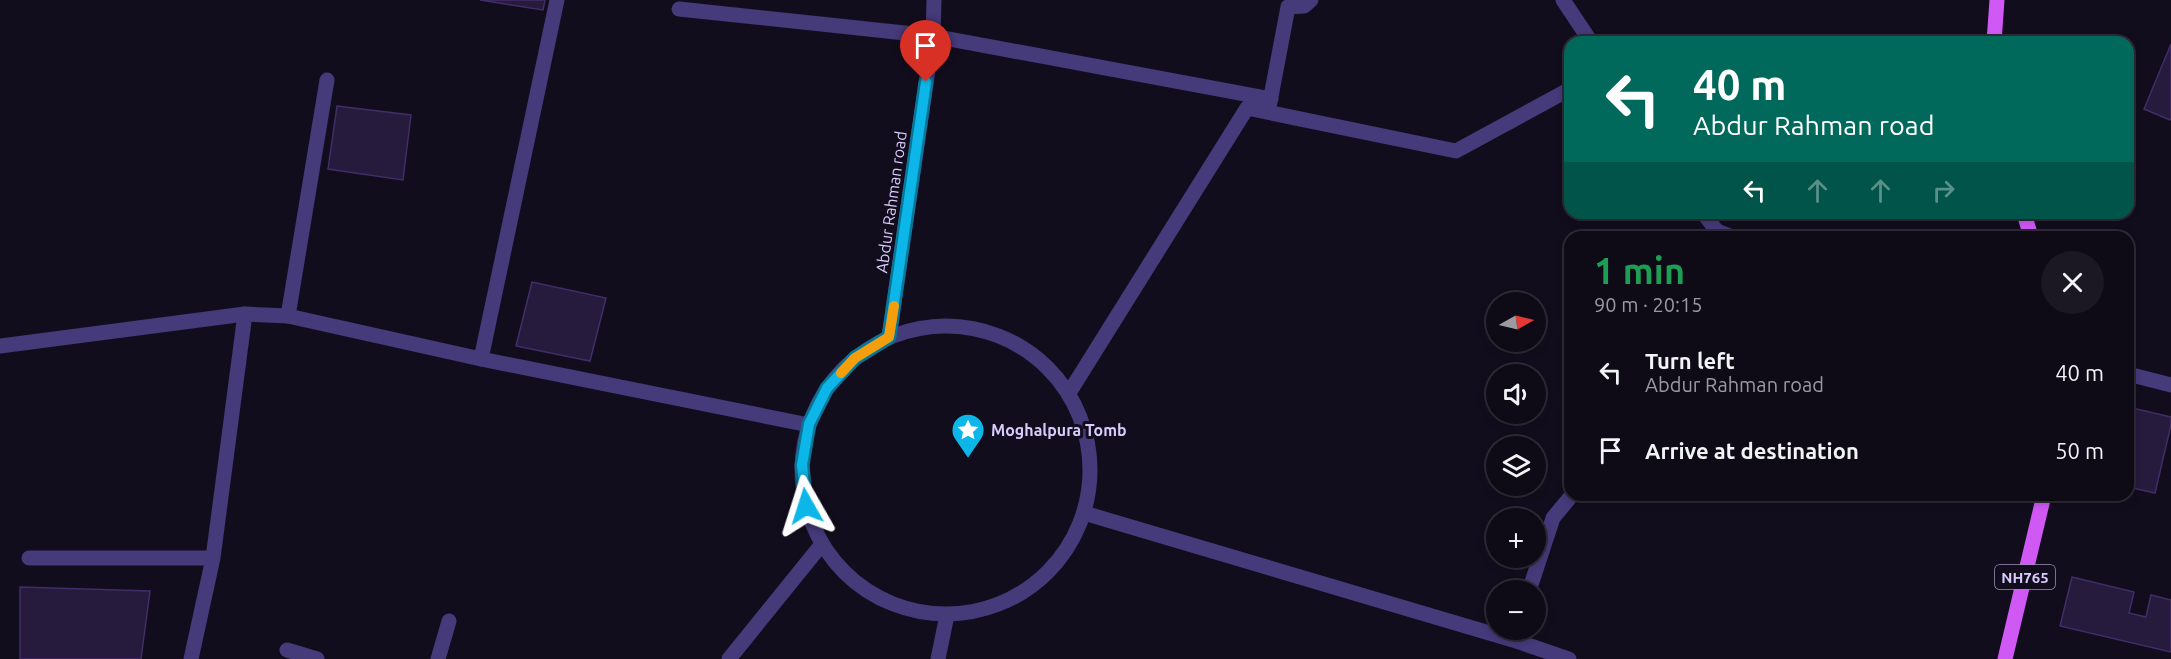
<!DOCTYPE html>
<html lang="en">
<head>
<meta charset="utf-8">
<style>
  body { margin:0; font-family:Ubuntu,sans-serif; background:#1c1823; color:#f1f3f6; height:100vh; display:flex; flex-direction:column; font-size:22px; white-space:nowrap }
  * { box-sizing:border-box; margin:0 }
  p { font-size:20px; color:#9b9aa1 }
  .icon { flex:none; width:33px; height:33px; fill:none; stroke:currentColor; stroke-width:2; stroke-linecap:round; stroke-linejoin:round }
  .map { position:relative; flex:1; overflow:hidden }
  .drawer { position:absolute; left:1564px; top:231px; width:570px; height:270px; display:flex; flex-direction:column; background:#0e0a16; border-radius:18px; box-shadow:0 3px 9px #0003,0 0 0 2px #2e2b35 }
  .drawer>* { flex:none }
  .guide { position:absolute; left:1564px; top:36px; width:570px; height:183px; border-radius:18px; box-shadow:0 3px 9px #0003,0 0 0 2px #2e2b35; background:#00695c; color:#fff; overflow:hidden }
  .needle { width:39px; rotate:82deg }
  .tools { position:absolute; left:1486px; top:292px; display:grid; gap:12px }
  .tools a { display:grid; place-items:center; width:60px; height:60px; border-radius:50%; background:#0e0a16; box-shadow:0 3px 9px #0003,0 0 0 2px #2e2b35; font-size:30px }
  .pin { position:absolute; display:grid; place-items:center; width:51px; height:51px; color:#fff; margin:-62px -26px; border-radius:50% 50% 50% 0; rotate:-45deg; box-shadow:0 0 6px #0007 }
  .pin .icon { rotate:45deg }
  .me { position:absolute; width:66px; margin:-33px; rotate:354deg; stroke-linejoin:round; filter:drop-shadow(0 0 4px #0008) }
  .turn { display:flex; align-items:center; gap:21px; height:126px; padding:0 30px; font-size:27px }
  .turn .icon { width:78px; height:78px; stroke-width:2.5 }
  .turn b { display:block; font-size:42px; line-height:51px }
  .lanes { display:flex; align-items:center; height:57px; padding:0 30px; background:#0003; justify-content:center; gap:30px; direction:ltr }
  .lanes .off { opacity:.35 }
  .round { display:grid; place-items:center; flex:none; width:63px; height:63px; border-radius:32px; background:#1c1823 }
  .headline { display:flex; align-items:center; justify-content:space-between; height:102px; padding:0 30px }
  h1 { font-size:36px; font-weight:700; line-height:45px; color:#1e9e55 }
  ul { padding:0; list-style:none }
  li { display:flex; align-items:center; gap:18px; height:78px; padding:0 30px }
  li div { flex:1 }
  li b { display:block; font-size:22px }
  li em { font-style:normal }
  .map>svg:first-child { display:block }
  .building { fill:#261a3d; stroke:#412d68; stroke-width:1.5 }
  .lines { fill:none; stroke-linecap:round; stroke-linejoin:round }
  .minor { stroke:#453a7a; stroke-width:15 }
  .tertiary { stroke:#453a7a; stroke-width:15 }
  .primary { stroke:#d059f6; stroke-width:15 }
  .route-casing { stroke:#087697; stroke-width:15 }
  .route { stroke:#0cb6e8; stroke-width:10 }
  .slow { stroke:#f59e0b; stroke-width:10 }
  .labels { text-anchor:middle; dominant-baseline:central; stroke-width:6; stroke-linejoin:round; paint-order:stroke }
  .shield { fill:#120d1d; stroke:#9d93b9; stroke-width:1.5 }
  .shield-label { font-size:15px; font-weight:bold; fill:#d8ccfc }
  .street-label { font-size:16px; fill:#d8ccfc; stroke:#120d1d }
  .poi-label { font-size:16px; font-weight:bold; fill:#d8ccfc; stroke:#120d1d; text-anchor:start }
</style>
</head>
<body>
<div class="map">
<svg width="2171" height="659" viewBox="0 0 2171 659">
  <rect width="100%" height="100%" fill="#120d1d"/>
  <!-- building -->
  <path class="building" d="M480 0H545L543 10Z
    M2171 44V117L2170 120 2144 109Z
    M337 106 411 115 403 180 328 169Z
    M532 282 606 298 590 361 516 346Z
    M2128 407 2171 417V425L2155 493 2128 487Z
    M2072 577 2134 592 2129 613 2146 617 2151 595 2171 600V652L2060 626Z
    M20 587 150 591 141 659H20Z"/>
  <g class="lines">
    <!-- minor -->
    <path class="minor" d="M1563 0 1591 42
      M679 9 933 36 1271 99
      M1269 107 1288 7 1304 6 1311 0
      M1703 213 1717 231 1732 237
      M288 316 327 80
      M889 337 933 36 934 0
      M481 359 557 0
      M2128 374 2171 385
      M1069 393 1247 108 1456 151 1570 89
      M29 558H213
      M1529 591 1553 518 1572 495
      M287 650 317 659
      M191 659 213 558 245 314
      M438 659 449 621
      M729 659 822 544
      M938 659 947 615"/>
    <!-- tertiary -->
    <path class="tertiary" d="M802 470a144 144 0 1 1 288 0a144 144 0 1 1-288 0Z
      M0 346 245 314 288 316 481 359 809 425
      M1084 513 1513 640 1569 659"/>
    <!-- primary -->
    <path class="primary" d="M1994 42 1997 0
      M2024 213 2031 237
      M2005 659 2044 495"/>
  </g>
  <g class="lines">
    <!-- route casing -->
    <g class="route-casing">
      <path id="route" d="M806 506 802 465 809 424 827 388 855 358 889 337 926 82"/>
    </g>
    <!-- route -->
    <use href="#route" class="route"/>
    <!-- slow -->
    <path class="slow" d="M841 373 855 358 889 337 894 306"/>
  </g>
  <!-- icons -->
  <defs>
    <g id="sight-pin" transform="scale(1.725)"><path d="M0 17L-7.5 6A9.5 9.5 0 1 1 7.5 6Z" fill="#0cb6e8" stroke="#120d1d"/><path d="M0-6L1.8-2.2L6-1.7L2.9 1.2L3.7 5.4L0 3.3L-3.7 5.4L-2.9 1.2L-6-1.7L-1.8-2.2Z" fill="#fff"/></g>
  </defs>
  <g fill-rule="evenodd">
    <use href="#sight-pin" x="968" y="430"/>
  </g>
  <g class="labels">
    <!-- shield labels -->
    <rect class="shield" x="1995" y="565" width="60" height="24" rx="4.5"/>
    <g class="shield-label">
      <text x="2025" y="577">NH765</text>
    </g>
    <!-- street labels -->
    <g class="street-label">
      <text transform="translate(891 202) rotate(-82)">Abdur Rahman road</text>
    </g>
    <!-- poi labels -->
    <g class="poi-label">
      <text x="991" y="430">Moghalpura Tomb</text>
    </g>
  </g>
</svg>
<div class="tools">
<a><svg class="needle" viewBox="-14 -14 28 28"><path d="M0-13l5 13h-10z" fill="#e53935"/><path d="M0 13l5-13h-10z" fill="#9b9aa1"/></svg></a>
<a><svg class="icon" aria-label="sound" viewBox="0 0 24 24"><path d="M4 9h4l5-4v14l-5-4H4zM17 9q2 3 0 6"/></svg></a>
<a><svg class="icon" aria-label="layers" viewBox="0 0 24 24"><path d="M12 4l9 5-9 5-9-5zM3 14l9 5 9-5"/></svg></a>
<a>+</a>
<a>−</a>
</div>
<div class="pin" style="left:926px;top:82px;background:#d93025"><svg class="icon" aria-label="arrive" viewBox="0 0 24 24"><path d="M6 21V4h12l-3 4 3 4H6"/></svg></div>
<svg class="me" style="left:806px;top:506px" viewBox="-20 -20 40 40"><path d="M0-17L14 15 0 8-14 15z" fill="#0cb6e8" stroke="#fff" stroke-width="4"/></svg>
<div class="guide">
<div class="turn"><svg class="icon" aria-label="left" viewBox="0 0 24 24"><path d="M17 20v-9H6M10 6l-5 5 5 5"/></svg><div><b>40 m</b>Abdur Rahman road</div></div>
<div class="lanes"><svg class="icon" aria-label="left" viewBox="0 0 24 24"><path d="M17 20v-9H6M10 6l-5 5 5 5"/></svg><svg class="icon off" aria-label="ahead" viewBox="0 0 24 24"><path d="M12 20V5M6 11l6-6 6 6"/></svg><svg class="icon off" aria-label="ahead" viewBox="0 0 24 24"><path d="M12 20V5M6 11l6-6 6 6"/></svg><svg class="icon off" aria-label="right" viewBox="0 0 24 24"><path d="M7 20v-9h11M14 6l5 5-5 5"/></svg></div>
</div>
<section class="drawer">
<div class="headline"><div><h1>1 min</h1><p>90 m · 20:15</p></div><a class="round"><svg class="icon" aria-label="close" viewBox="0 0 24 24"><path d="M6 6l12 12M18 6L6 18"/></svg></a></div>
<ul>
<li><svg class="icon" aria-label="left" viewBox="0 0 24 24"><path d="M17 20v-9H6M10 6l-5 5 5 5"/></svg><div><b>Turn left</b><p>Abdur Rahman road</p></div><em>40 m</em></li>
<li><svg class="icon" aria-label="arrive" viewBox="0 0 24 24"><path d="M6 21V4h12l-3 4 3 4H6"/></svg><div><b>Arrive at destination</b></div><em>50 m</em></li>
</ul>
</section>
</div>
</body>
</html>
